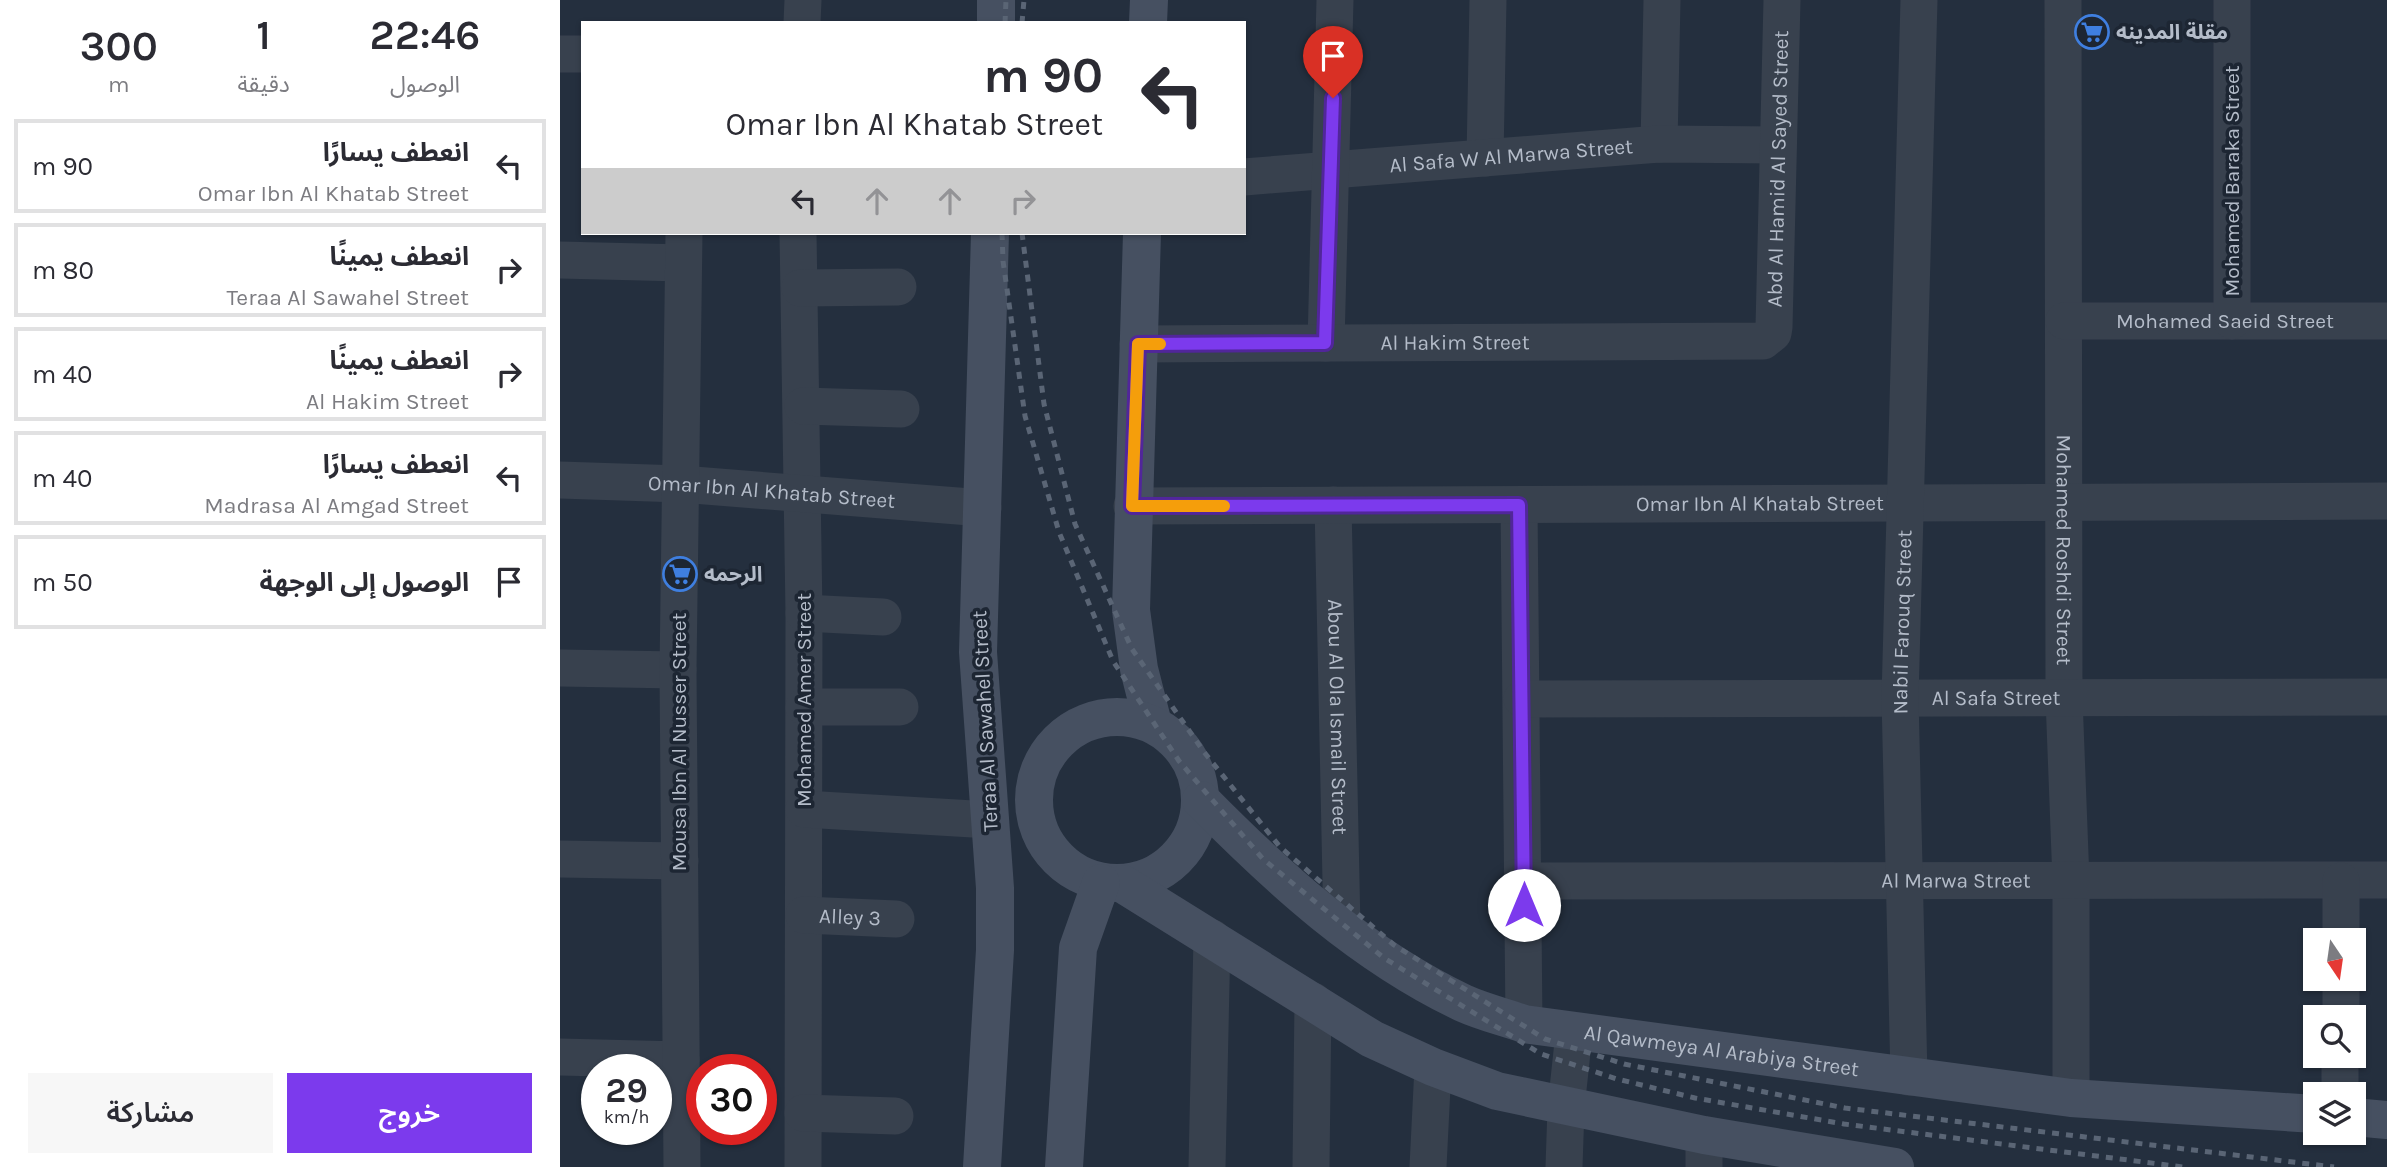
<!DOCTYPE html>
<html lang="ar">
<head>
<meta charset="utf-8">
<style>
  body { margin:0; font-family:Karla,"Noto Sans Arabic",sans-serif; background:#f7f7f7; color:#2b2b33; direction:rtl; height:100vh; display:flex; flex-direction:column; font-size:26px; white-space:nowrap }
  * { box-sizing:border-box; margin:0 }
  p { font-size:23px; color:#7c7c81 }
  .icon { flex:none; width:38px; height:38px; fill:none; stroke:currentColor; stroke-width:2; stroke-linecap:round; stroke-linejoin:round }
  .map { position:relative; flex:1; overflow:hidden; direction:ltr }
  .details { display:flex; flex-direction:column; background:#fff; width:560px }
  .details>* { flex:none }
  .top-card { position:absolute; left:21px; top:21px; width:665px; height:214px; border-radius:0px; box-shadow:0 2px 5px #0004; direction:rtl; background:#fff; color:#2b2b33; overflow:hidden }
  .needle { width:46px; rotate:167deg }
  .controls { position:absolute; left:1743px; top:928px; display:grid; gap:14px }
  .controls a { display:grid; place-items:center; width:63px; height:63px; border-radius:0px; background:#fff; box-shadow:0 2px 5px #0004; font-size:35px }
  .speed { position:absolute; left:21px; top:1054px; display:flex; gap:14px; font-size:35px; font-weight:700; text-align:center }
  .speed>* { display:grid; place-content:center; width:91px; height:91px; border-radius:50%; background:#fff; box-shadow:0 2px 5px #0004; line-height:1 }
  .speed small { font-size:18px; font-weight:400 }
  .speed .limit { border:10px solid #d22; background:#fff; color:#111 }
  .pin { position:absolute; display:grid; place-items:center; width:60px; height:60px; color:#fff; margin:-72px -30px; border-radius:50% 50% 50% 0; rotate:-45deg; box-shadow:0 0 7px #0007 }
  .pin .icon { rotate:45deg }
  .me { position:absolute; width:77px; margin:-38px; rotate:0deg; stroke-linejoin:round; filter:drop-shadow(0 0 5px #0008) }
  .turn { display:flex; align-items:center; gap:24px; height:147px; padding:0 28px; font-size:32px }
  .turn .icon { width:91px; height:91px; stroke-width:2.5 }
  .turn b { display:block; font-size:49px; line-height:60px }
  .lanes { display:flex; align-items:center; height:66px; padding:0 28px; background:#0003; justify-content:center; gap:35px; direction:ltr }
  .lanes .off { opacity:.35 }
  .eta { display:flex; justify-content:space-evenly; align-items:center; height:119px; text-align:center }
  .eta b { font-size:42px; font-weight:600; line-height:49px }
  .cta { display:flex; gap:14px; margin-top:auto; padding:14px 28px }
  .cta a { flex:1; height:80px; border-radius:0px; background:#7c3aed; color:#fff; font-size:28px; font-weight:600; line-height:80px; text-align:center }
  .cta a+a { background:#f7f7f7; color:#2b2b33 }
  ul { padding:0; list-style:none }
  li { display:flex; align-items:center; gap:21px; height:94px; margin:0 14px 10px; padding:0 14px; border:4px solid #e1e1e2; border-radius:0px }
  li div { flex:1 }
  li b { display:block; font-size:26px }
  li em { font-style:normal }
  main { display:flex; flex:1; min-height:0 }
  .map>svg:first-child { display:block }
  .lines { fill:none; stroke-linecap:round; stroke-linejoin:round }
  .street { stroke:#38414e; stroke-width:37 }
  .secondary { stroke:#465061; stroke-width:38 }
  .rail { stroke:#5a6575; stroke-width:5; stroke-dasharray:7 7; stroke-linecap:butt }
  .route-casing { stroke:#51269a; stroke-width:18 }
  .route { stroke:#7c3aed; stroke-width:12 }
  .slow { stroke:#f59e0b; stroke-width:12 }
  .labels { text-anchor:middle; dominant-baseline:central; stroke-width:7; stroke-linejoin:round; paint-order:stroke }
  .poi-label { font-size:21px; font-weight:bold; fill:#b4bcc9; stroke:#1d2633; text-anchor:start }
  .street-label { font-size:21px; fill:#b4bcc9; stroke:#1d2633 }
</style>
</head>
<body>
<main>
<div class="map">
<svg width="1827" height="1167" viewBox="0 0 1827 1167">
  <rect width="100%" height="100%" fill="#242f3e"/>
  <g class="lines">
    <!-- street -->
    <g class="street">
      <path id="s1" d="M1503 0 1504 698 1511 881V1098"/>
      <path d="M242 23 243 0"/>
      <path d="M0 54H23"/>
      <path d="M1099 144 1102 0"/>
      <path d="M925 158 928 0"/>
      <path id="s2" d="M684 177 1099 144 1218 145"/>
      <path d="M238 233 244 613 243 1167"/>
      <path d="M0 260 123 263"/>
      <path d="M240 288 338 287"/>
      <path id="s3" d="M1504 321H1827"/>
      <path d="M1672 321V0"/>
      <path d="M766 343 775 0"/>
      <path id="s4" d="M578 344 1203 341 1213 333 1214 327 1222 0"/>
      <path d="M243 406 341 409"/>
      <path id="s5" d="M0 480 121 484 423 508"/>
      <path id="s6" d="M773 505 782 928"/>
      <path d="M959 505 964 1024"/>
      <path id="s7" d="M572 506 1827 501"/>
      <path d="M244 613 323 617"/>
      <path d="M0 668 118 670"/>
      <path id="s8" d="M962 699 1827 697"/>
      <path d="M244 707H340"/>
      <path d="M244 809 430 820"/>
      <path d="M0 859 120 861"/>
      <path id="s9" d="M964 881 1827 880"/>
      <path id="s10" d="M244 915 336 919"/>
      <path d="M1781 940V881"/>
      <path d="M1781 1017V978"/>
      <path d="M0 1057 121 1060"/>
      <path id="s11" d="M1349 1077 1340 698 1359 0"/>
      <path d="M1780 1094V1055"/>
      <path d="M243 1113 335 1116"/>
      <path d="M122 1167 118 670 124 233"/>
      <path d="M647 1167 652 938"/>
      <path d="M751 1167 753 1001"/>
      <path d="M868 1167 873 1067"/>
      <path d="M1004 1167 1006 1108 1014 1033"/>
      <path d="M1144 1167V1135"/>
    </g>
    <!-- secondary -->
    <g class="secondary">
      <path d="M436 23V0"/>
      <path d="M588 23 589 0"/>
      <path d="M582 233 571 610 579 669 593 724"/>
      <circle cx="557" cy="800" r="83"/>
      <path id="s12" d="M641 800C719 879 802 955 903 1003 923 1012 944 1017 964 1024L1511 1098 1755 1114"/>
      <path d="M563 884 812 1039 873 1067 937 1091 1144 1135 1335 1167"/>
      <path d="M1794 1117 1827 1120"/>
      <path d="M422 1167 435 950V888L418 652 430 233"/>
      <path d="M504 1167 518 948 541 883"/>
    </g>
    <!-- rail -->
    <path class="rail" d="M445 23 446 0
      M462 23 464 0
      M442 233 443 261 465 416 499 532 553 661 619 761 703 859 824 958 981 1054 1057 1079 1135 1098 1284 1124 1623 1167
      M462 233 484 404 515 524 572 649 644 752 720 847 834 945 985 1039 1064 1064 1285 1108 1774 1167"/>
  </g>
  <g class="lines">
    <!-- route casing -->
    <g class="route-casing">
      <path id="route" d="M773 98 765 343 578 344 572 506 959 505 964 905"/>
    </g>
    <!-- route -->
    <use href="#route" class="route"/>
    <!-- slow -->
    <path class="slow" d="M600 344H578L572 506H664"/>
  </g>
  <!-- icons -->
  <defs>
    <g id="supermarket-ring" transform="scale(1.75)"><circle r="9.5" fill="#1d2633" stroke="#3f7fe0" stroke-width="1.5"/><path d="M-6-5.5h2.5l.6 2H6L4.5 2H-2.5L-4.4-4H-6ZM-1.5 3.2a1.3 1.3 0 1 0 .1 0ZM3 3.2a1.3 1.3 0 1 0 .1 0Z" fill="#3f7fe0"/></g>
  </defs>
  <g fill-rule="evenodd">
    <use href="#supermarket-ring" x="1532" y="32"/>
    <use href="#supermarket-ring" x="120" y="574"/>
  </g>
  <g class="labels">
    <!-- poi labels -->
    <g class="poi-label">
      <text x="1556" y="32">مقلة المدينه</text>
      <text x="144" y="574">الرحمه</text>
    </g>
    <!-- street labels -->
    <g class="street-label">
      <text stroke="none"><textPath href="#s2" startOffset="268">Al Safa W Al Marwa Street</textPath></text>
      <text stroke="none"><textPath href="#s4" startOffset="802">Abd Al Hamid Al Sayed Street</textPath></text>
      <text transform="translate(1672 181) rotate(-90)">Mohamed Baraka Street</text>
      <text stroke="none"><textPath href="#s3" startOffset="161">Mohamed Saeid Street</textPath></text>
      <text stroke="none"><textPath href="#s4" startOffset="317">Al Hakim Street</textPath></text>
      <text stroke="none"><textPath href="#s5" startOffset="212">Omar Ibn Al Khatab Street</textPath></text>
      <text stroke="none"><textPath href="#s7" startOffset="628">Omar Ibn Al Khatab Street</textPath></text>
      <text stroke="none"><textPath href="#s1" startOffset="550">Mohamed Roshdi Street</textPath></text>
      <text stroke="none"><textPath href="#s11" startOffset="455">Nabil Farouq Street</textPath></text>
      <text stroke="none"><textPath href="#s8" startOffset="474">Al Safa Street</textPath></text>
      <text transform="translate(244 700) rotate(-90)">Mohamed Amer Street</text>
      <text stroke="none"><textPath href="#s6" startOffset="212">Abou Al Ola Ismail Street</textPath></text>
      <text transform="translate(425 721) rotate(-93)">Teraa Al Sawahel Street</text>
      <text transform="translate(119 742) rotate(-90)">Mousa Ibn Al Nusser Street</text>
      <text stroke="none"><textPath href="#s9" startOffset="432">Al Marwa Street</textPath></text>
      <text stroke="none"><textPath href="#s10" startOffset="46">Alley 3</textPath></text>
      <text stroke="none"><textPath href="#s12" startOffset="597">Al Qawmeya Al Arabiya Street</textPath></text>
    </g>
  </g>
</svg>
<div class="controls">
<a><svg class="needle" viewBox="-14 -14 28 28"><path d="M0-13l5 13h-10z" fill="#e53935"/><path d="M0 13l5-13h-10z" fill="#7c7c81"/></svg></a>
<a><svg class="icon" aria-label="search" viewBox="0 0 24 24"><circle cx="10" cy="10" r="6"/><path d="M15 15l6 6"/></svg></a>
<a><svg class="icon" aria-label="layers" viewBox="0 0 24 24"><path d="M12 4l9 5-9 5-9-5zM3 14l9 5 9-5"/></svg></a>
</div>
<div class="speed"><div>29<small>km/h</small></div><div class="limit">30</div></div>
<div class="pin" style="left:773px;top:98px;background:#d93025"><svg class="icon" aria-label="arrive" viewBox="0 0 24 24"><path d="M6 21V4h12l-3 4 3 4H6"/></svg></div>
<svg class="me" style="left:964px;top:905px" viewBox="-20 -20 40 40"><circle r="19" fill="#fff"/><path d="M0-13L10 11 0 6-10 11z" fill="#7c3aed"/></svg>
<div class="top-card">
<div class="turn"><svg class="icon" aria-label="left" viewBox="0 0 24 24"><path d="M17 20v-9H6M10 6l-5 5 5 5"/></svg><div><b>90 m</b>Omar Ibn Al Khatab Street</div></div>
<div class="lanes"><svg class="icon" aria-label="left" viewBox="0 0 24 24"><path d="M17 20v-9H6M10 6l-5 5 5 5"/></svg><svg class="icon off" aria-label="ahead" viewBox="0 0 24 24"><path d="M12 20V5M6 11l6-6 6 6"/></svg><svg class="icon off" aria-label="ahead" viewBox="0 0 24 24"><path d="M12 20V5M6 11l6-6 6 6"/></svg><svg class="icon off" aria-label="right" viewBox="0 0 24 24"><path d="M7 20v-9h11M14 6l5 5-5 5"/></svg></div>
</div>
</div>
<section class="details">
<div class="eta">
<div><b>22:46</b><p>الوصول</p></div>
<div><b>1</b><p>دقيقة</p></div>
<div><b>300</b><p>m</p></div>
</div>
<ul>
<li><svg class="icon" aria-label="left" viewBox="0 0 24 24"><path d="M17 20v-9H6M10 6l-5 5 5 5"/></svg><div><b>انعطف يسارًا</b><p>Omar Ibn Al Khatab Street</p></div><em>90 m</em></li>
<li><svg class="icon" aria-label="right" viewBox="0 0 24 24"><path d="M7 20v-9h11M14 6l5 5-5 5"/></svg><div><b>انعطف يمينًا</b><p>Teraa Al Sawahel Street</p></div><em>80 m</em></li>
<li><svg class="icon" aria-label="right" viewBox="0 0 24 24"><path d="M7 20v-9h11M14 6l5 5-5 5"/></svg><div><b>انعطف يمينًا</b><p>Al Hakim Street</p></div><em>40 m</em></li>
<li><svg class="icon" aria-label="left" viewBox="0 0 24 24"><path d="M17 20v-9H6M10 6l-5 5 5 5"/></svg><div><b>انعطف يسارًا</b><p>Madrasa Al Amgad Street</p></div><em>40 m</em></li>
<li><svg class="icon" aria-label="arrive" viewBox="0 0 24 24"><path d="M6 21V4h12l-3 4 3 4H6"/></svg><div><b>الوصول إلى الوجهة</b></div><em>50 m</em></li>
</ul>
<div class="cta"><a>خروج</a><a>مشاركة</a></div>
</section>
</main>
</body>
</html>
